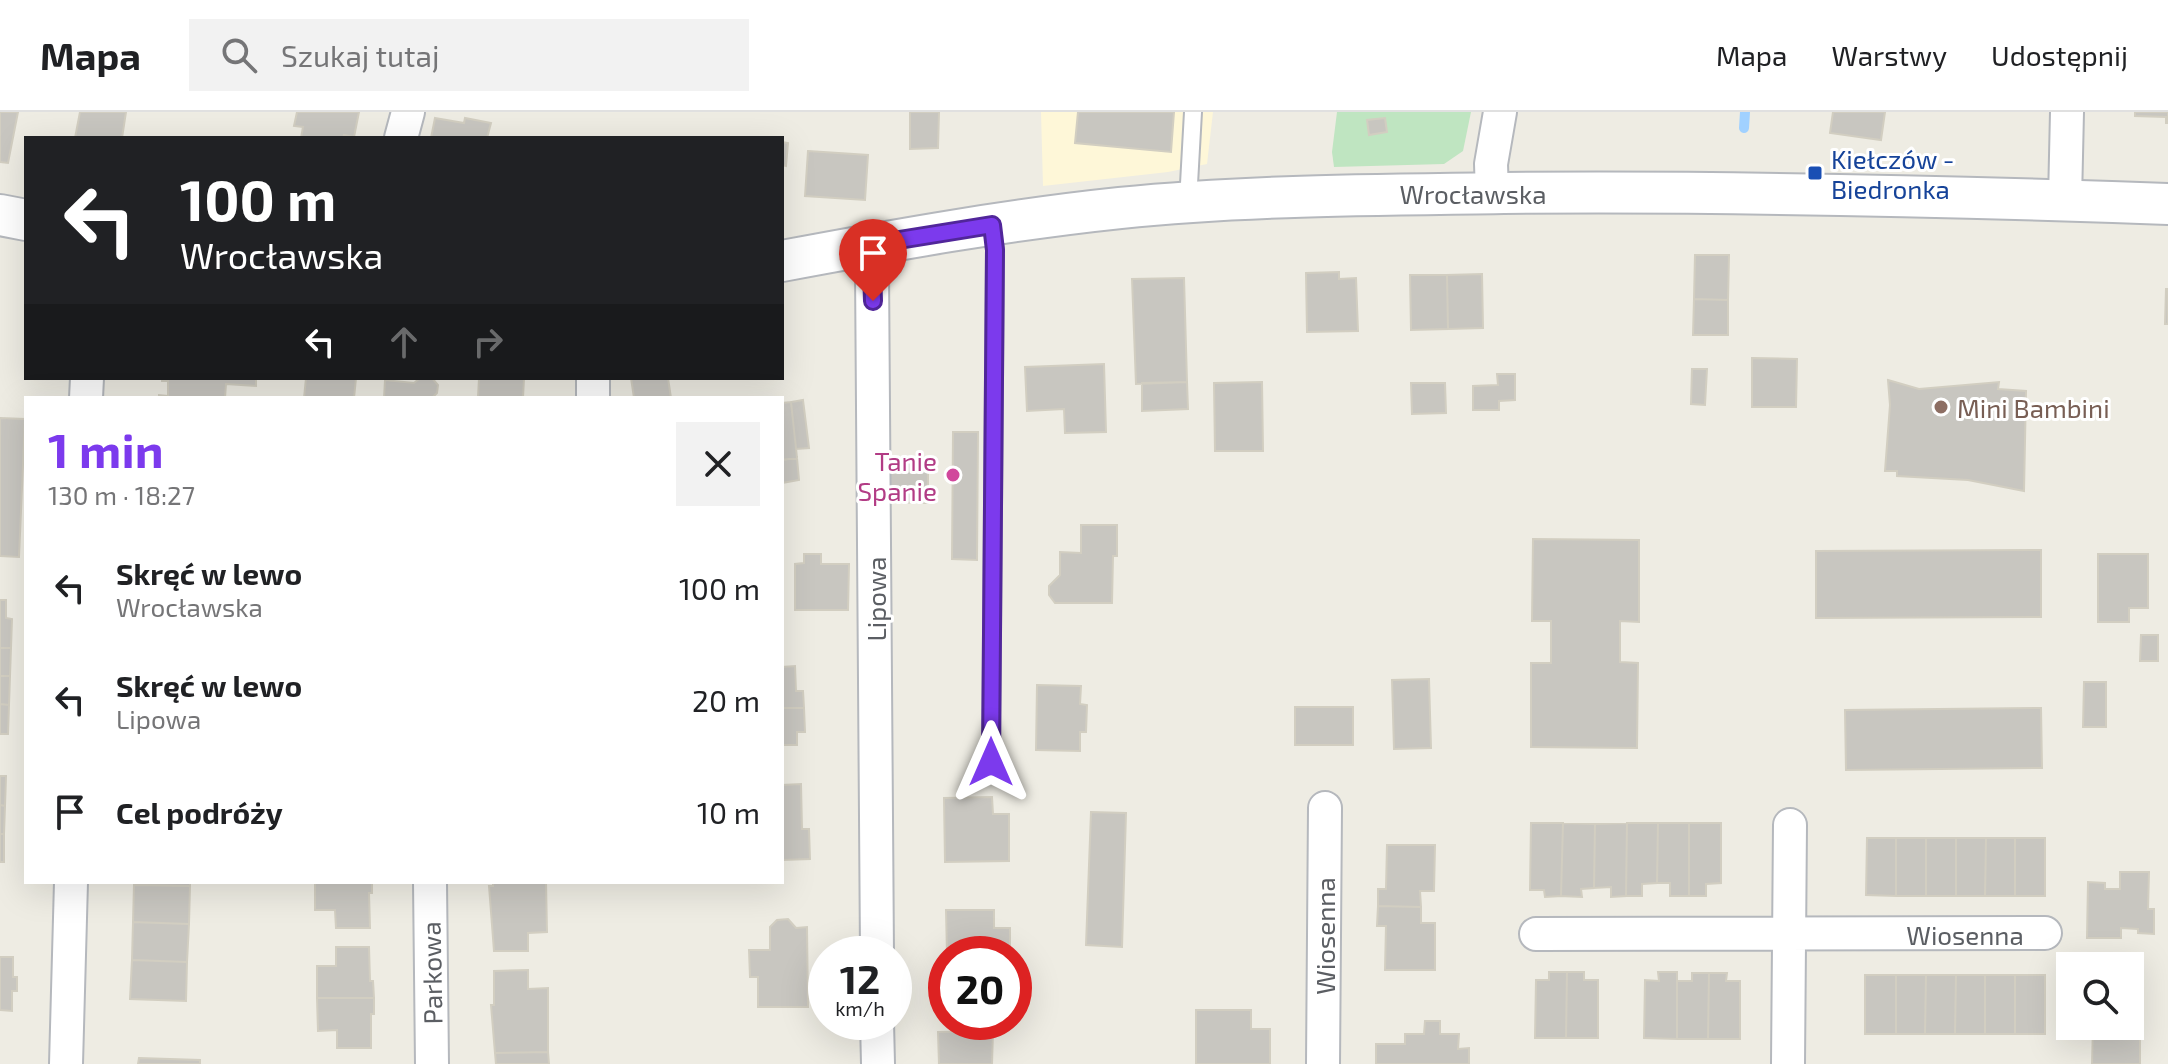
<!DOCTYPE html>
<html lang="pl">
<head>
<meta charset="utf-8">
<style>
  body { margin:0; font-family:"Exo 2",sans-serif; background:#f2f2f2; color:#202124; height:100vh; display:flex; flex-direction:column; font-size:30px; white-space:nowrap }
  * { box-sizing:border-box; margin:0 }
  p { font-size:26px; color:#757577 }
  .icon { flex:none; width:44px; height:44px; fill:none; stroke:currentColor; stroke-width:2; stroke-linecap:round; stroke-linejoin:round }
  .map { position:relative; flex:1; overflow:hidden }
  .sheet { position:absolute; left:24px; top:284px; width:760px; height:488px; display:flex; flex-direction:column; background:#fff; border-radius:0px; box-shadow:0 8px 32px #0002 }
  .sheet>* { flex:none }
  .top-card { position:absolute; left:24px; top:24px; width:760px; height:244px; border-radius:0px; box-shadow:0 8px 32px #0002; background:#202124; color:#fff; overflow:hidden }
  .buttons { position:absolute; left:2056px; top:840px; display:grid; gap:16px }
  .buttons a { display:grid; place-items:center; width:88px; height:88px; border-radius:0px; background:#fff; box-shadow:0 8px 32px #0002; font-size:40px }
  .speed { position:absolute; left:808px; top:824px; display:flex; gap:16px; font-size:40px; font-weight:700; text-align:center }
  .speed>* { display:grid; place-content:center; width:104px; height:104px; border-radius:50%; background:#fff; box-shadow:0 8px 32px #0002; line-height:1 }
  .speed small { font-size:20px; font-weight:400 }
  .speed .limit { border:12px solid #d22; background:#fff; color:#111 }
  .pin { position:absolute; display:grid; place-items:center; width:68px; height:68px; color:#fff; margin:-82px -34px; border-radius:50% 50% 50% 0; rotate:-45deg; box-shadow:0 0 8px #0007 }
  .pin .icon { rotate:45deg }
  .me { position:absolute; width:88px; margin:-44px; rotate:0deg; stroke-linejoin:round; filter:drop-shadow(0 0 6px #0008) }
  .turn { display:flex; align-items:center; gap:28px; height:168px; padding:0 24px; font-size:36px }
  .turn .icon { width:104px; height:104px; stroke-width:2.5 }
  .turn b { display:block; font-size:56px; line-height:68px }
  .lanes { display:flex; align-items:center; height:76px; padding:0 24px; background:#0003; justify-content:center; gap:40px; direction:ltr }
  .lanes .off { opacity:.35 }
  .round { display:grid; place-items:center; flex:none; width:84px; height:84px; border-radius:0px; background:#f2f2f2 }
  .head { display:flex; align-items:center; justify-content:space-between; height:136px; padding:0 24px }
  h1 { font-size:48px; font-weight:700; line-height:60px; color:#7c3aed }
  ul { padding:0; list-style:none }
  li { display:flex; align-items:center; gap:24px; height:112px; padding:0 24px }
  li div { flex:1 }
  li b { display:block; font-size:30px }
  li em { font-style:normal }
  header { display:flex; align-items:center; gap:48px; box-sizing:border-box; height:112px; padding:0 40px; background:#fff; border-bottom:2px solid #e0e0e0 }
  header strong { font-size:38px }
  nav { display:flex; gap:44px; margin-inline-start:auto; font-size:28px }
  .search { width:560px; height:72px; background:#f2f2f2; display:flex; align-items:center; gap:20px; box-sizing:border-box; padding:0 28px; border-radius:0px; color:#757577; font-size:30px }
  .map>svg:first-child { display:block }
  .commercial { fill:#fef7d8 }
  .green { fill:#bfe5c1 }
  .lines { fill:none; stroke-linecap:round; stroke-linejoin:round }
  .stream { stroke:#a1d1ff; stroke-width:10 }
  .building { fill:#c8c6c0; stroke:#d2cec1; stroke-width:2 }
  .service-casing { stroke:#b5b8bd; stroke-width:20 }
  .minor-casing { stroke:#b5b8bd; stroke-width:36 }
  .tertiary-casing { stroke:#b5b8bd; stroke-width:44 }
  .service { stroke:#fff; stroke-width:16 }
  .minor { stroke:#fff; stroke-width:32 }
  .tertiary { stroke:#fff; stroke-width:40 }
  .route-casing { stroke:#51269a; stroke-width:20 }
  .route { stroke:#7c3aed; stroke-width:14 }
  .transit-dot { fill:#1a4fb4; stroke:#fff; stroke-width:3 }
  .education-dot { fill:#8d6e63; stroke:#fff; stroke-width:3 }
  .hotel-dot { fill:#d1479c; stroke:#fff; stroke-width:3 }
  .labels { text-anchor:middle; dominant-baseline:central; stroke-width:6; stroke-linejoin:round; paint-order:stroke }
  .transit-label { font-size:26px; fill:#164399; stroke:#fff; text-anchor:start }
  .street-label { font-size:26px; fill:#5b5e63; stroke:#fff }
  .education-label { font-size:26px; fill:#785e54; stroke:#fff; text-anchor:start }
  .hotel-label { font-size:26px; fill:#b23c85; stroke:#fff; text-anchor:end }
</style>
</head>
<body>
<header>
<strong>Mapa</strong>
<div class="search"><svg class="icon" aria-label="search" viewBox="0 0 24 24"><circle cx="10" cy="10" r="6"/><path d="M15 15l6 6"/></svg>Szukaj tutaj</div>
<nav><a>Mapa</a><a>Warstwy</a><a>Udostępnij</a></nav>
</header>
<div class="map">
<svg width="2168" height="952" viewBox="0 0 2168 952">
  <rect width="100%" height="100%" fill="#eeece3"/>
  <!-- commercial -->
  <path class="commercial" d="M1041 0H1213L1207 52 1168 60 1043 74Z"/>
  <!-- green -->
  <path class="green" d="M1337 0H1471L1463 39 1444 52 1334 55 1332 40Z"/>
  <g class="lines">
    <!-- stream -->
    <path class="stream" d="M1744 16 1745 0"/>
  </g>
  <!-- building -->
  <path class="building" d="M0 0H18L8 51 0 50Z
    M80 0H126L122 26H75Z
    M297 0H359L354 25 344 23 343 26H301L303 15 294 14Z
    M910 0H939L938 36 910 37Z
    M1078 0H1174L1171 40 1075 31Z
    M1833 0H1885L1881 28 1830 21Z
    M2135 0H2168V11H2166V5L2135 4Z
    M435 6 464 11 465 6 491 11 487 26H431Z
    M1385 6 1387 20 1369 23 1367 8Z
    M782 30 788 31 786 54 782 53Z
    M808 39 868 43 865 88 805 84Z
    M1695 143H1729L1728 188 1694 187Z
    M1339 160V167L1356 166 1358 219 1307 220 1306 161Z
    M1482 162 1483 216 1448 217 1447 163Z
    M1410 163H1447L1448 217 1411 218Z
    M1184 166 1187 270 1136 272 1132 167Z
    M2166 177H2168V212H2165Z
    M1694 187 1728 188V223H1693Z
    M1752 246 1797 247 1796 295H1752Z
    M1104 252 1106 320 1065 321 1064 297 1027 299 1025 255Z
    M1692 257H1707L1705 293 1691 292Z
    M1497 262H1515V288L1499 289V298H1473V274L1498 273Z
    M162 266H256V274L226 272 225 286H159V283L168 284V269H162Z
    M306 266H356L354 286H304Z
    M420 266H432L438 273 437 281 432 286H378H384L385 268 414 271Z
    M479 266H524L523 286H478Z
    M631 266H668L671 286H634Z
    M1888 268 1919 277 1999 270 1998 277 2026 279 2024 379 1968 368 1897 364V359H1885L1890 293Z
    M1187 270 1188 297 1142 299V271Z
    M1262 270 1263 339H1215L1214 271Z
    M1411 271H1445L1446 301 1412 302Z
    M803 288 809 336 796 337 791 290Z
    M791 290 797 346 782 348V291Z
    M0 306 25 307 19 445 0 444Z
    M953 320H978L977 448 952 447Z
    M797 346 799 368 782 371V348Z
    M888 350H928V391L887 390Z
    M1081 413H1117V444H1113L1112 491H1055L1049 483V474L1060 463V440L1081 441Z
    M1533 427 1639 428V510L1620 509V550L1638 551 1637 636 1531 635V551H1551V509H1532Z
    M2041 438V505L1816 506V439Z
    M804 442H821V452H849L848 498H795V452L804 451Z
    M2098 442H2148V496H2129V510H2098Z
    M0 488H6V506L12 507 11 536H0Z
    M2141 523H2158V549H2140Z
    M0 536H11L10 564H0Z
    M795 554 796 579H803L804 596H782V555Z
    M0 564H10L9 593 0 592Z
    M1429 567 1431 636 1394 637 1392 568Z
    M2084 570H2106V615H2083Z
    M1037 573 1081 574 1080 592 1087 593 1086 620H1080V639L1036 638Z
    M0 592 9 593 8 622H0Z
    M1295 595H1353V633H1295Z
    M782 596H804L805 620H797V633H782Z
    M2041 596 2042 656 1846 658 1845 598Z
    M0 664H6L5 694 0 693Z
    M801 672 802 717H809L810 747 782 748V673Z
    M992 685 993 702H1009V749L945 750 944 686Z
    M0 693 5 694 4 722H0Z
    M1091 700 1126 701 1122 835 1086 833Z
    M1531 711H1563L1561 784 1545 785 1544 778H1530Z
    M1563 711 1595 712 1594 776 1581 777 1582 785 1561 784Z
    M1627 711 1626 784 1611 785V775L1594 776 1595 712Z
    M1627 711H1658L1657 771 1642 772V784H1626Z
    M1658 711H1689V784H1670V771H1657Z
    M1689 711H1721V771L1706 772V784H1689Z
    M0 722H4V750H0Z
    M1867 726H1896V784L1866 783Z
    M1896 726H1926V784H1896Z
    M1926 726H1956V784H1926Z
    M1956 726H1986L1985 784H1956Z
    M1986 726H2015V784H1985Z
    M2015 726H2045V784H2015Z
    M1387 733H1435L1434 779H1420L1421 795 1378 794V777H1386Z
    M2120 760H2149L2148 797H2154V822L2138 821V817L2121 816V826H2087L2088 770 2105 771V777H2120Z
    M134 770H190V774L134 773Z
    M315 770H372V781H369L370 816H336L335 798H315Z
    M493 770H546L547 820 528 821V839H494L489 774H493Z
    M134 773 190 774 189 812 133 810Z
    M1378 794 1421 795V811H1435V858H1385L1386 814H1377Z
    M946 798H994V816H1010V842H947Z
    M788 807 796 816 807 815 808 895H758V865H750L749 838H770V815L777 808Z
    M133 810 189 812 187 850 132 848Z
    M336 835H369L370 869H373L374 886H317V854H336Z
    M0 845H13V865H17V879H12V899L0 898Z
    M132 848 187 850 186 889 130 887Z
    M528 858V877L548 876V940L495 941 491 893H494V859Z
    M1549 860H1567L1566 926H1535L1536 868H1549Z
    M1567 860H1584V868H1598V926H1566Z
    M1658 860H1677V927L1644 926 1645 868 1659 869Z
    M1692 861H1709L1708 927H1677V869H1692Z
    M1709 861H1727L1726 869H1740V927H1708Z
    M1865 863H1896V922H1865Z
    M1896 863H1926L1925 922H1896Z
    M1926 863H1956L1955 922H1925Z
    M1956 863H1985V922H1955Z
    M1985 863H2015V922H1985Z
    M2015 863H2045V922H2015Z
    M317 886H374V902H371V936H337V918L318 919Z
    M2130 891H2140V952H2092L2093 914H2130Z
    M1196 898H1251V917H1270V952H1196Z
    M1425 909H1440V922H1459L1458 937 1469 936V952H1376V932H1405V922H1424Z
    M993 919 992 952H939L938 920Z
    M548 940 549 952H496L495 941Z
    M139 946 200 948V952H138Z"/>
  <g class="lines">
    <!-- service casing -->
    <g class="service-casing">
      <path id="service" d="M1188 90 1193 0
        M991 650 995 138 992 113"/>
    </g>
    <!-- minor casing -->
    <g class="minor-casing">
      <path id="minor" d="M401 26 408 0
        M1492 81 1491 52 1500 0
        M2065 88 2067 0
        M868 133 872 158 877 842
        M593 266V286
        M86 286 87 266
        M430 770 432 952
        M1536 822 2045 821
        M877 910 878 952
        M66 952 71 770
        M1323 952 1325 696
        M1788 952 1790 713"/>
    </g>
    <!-- tertiary casing -->
    <g class="tertiary-casing">
      <path id="tertiary" d="M0 103 26 108
        M782 149C894 128 1006 108 1120 96 1248 83 1376 83 1504 81 1726 79 1947 84 2168 92"/>
    </g>
    <!-- service -->
    <use href="#service" class="service"/>
    <!-- minor -->
    <use href="#minor" class="minor"/>
    <!-- tertiary -->
    <use href="#tertiary" class="tertiary"/>
  </g>
  <g class="lines">
    <!-- route casing -->
    <g class="route-casing">
      <path id="route" d="M873 189 872 158 868 133 992 113 995 138 991 650"/>
    </g>
    <!-- route -->
    <use href="#route" class="route"/>
  </g>
  <!-- markers -->
  <rect class="transit-dot" x="1807" y="53" width="16" height="16" rx="4"/>
  <circle class="education-dot" cx="1941" cy="295" r="8"/>
  <circle class="hotel-dot" cx="953" cy="363" r="8"/>
  <g class="labels">
    <!-- transit labels -->
    <g class="transit-label">
      <text x="1831" y="46">Kiełczów -<tspan x="1831" dy="30">Biedronka</tspan></text>
    </g>
    <!-- street labels -->
    <g class="street-label">
      <text x="1473" y="81">Wrocławska</text>
      <text transform="translate(875 487) rotate(-90)">Lipowa</text>
      <text x="1965" y="822">Wiosenna</text>
      <text transform="translate(1324 824) rotate(-90)">Wiosenna</text>
      <text transform="translate(431 861) rotate(-91)">Parkowa</text>
    </g>
    <!-- education labels -->
    <g class="education-label">
      <text x="1957" y="295">Mini Bambini</text>
    </g>
    <!-- hotel labels -->
    <g class="hotel-label">
      <text x="937" y="348">Tanie<tspan x="937" dy="30">Spanie</tspan></text>
    </g>
  </g>
</svg>
<div class="buttons">
<a><svg class="icon" aria-label="search" viewBox="0 0 24 24"><circle cx="10" cy="10" r="6"/><path d="M15 15l6 6"/></svg></a>
</div>
<div class="speed"><div>12<small>km/h</small></div><div class="limit">20</div></div>
<div class="pin" style="left:873px;top:189px;background:#d93025"><svg class="icon" aria-label="arrive" viewBox="0 0 24 24"><path d="M6 21V4h12l-3 4 3 4H6"/></svg></div>
<svg class="me" style="left:991px;top:650px" viewBox="-20 -20 40 40"><path d="M0-17L14 15 0 8-14 15z" fill="#7c3aed" stroke="#fff" stroke-width="4"/></svg>
<div class="top-card">
<div class="turn"><svg class="icon" aria-label="left" viewBox="0 0 24 24"><path d="M17 20v-9H6M10 6l-5 5 5 5"/></svg><div><b>100 m</b>Wrocławska</div></div>
<div class="lanes"><svg class="icon" aria-label="left" viewBox="0 0 24 24"><path d="M17 20v-9H6M10 6l-5 5 5 5"/></svg><svg class="icon off" aria-label="ahead" viewBox="0 0 24 24"><path d="M12 20V5M6 11l6-6 6 6"/></svg><svg class="icon off" aria-label="right" viewBox="0 0 24 24"><path d="M7 20v-9h11M14 6l5 5-5 5"/></svg></div>
</div>
<section class="sheet">
<div class="head"><div><h1>1 min</h1><p>130 m · 18:27</p></div><a class="round"><svg class="icon" aria-label="close" viewBox="0 0 24 24"><path d="M6 6l12 12M18 6L6 18"/></svg></a></div>
<ul>
<li><svg class="icon" aria-label="left" viewBox="0 0 24 24"><path d="M17 20v-9H6M10 6l-5 5 5 5"/></svg><div><b>Skręć w lewo</b><p>Wrocławska</p></div><em>100 m</em></li>
<li><svg class="icon" aria-label="left" viewBox="0 0 24 24"><path d="M17 20v-9H6M10 6l-5 5 5 5"/></svg><div><b>Skręć w lewo</b><p>Lipowa</p></div><em>20 m</em></li>
<li><svg class="icon" aria-label="arrive" viewBox="0 0 24 24"><path d="M6 21V4h12l-3 4 3 4H6"/></svg><div><b>Cel podróży</b></div><em>10 m</em></li>
</ul>
</section>
</div>
</body>
</html>
